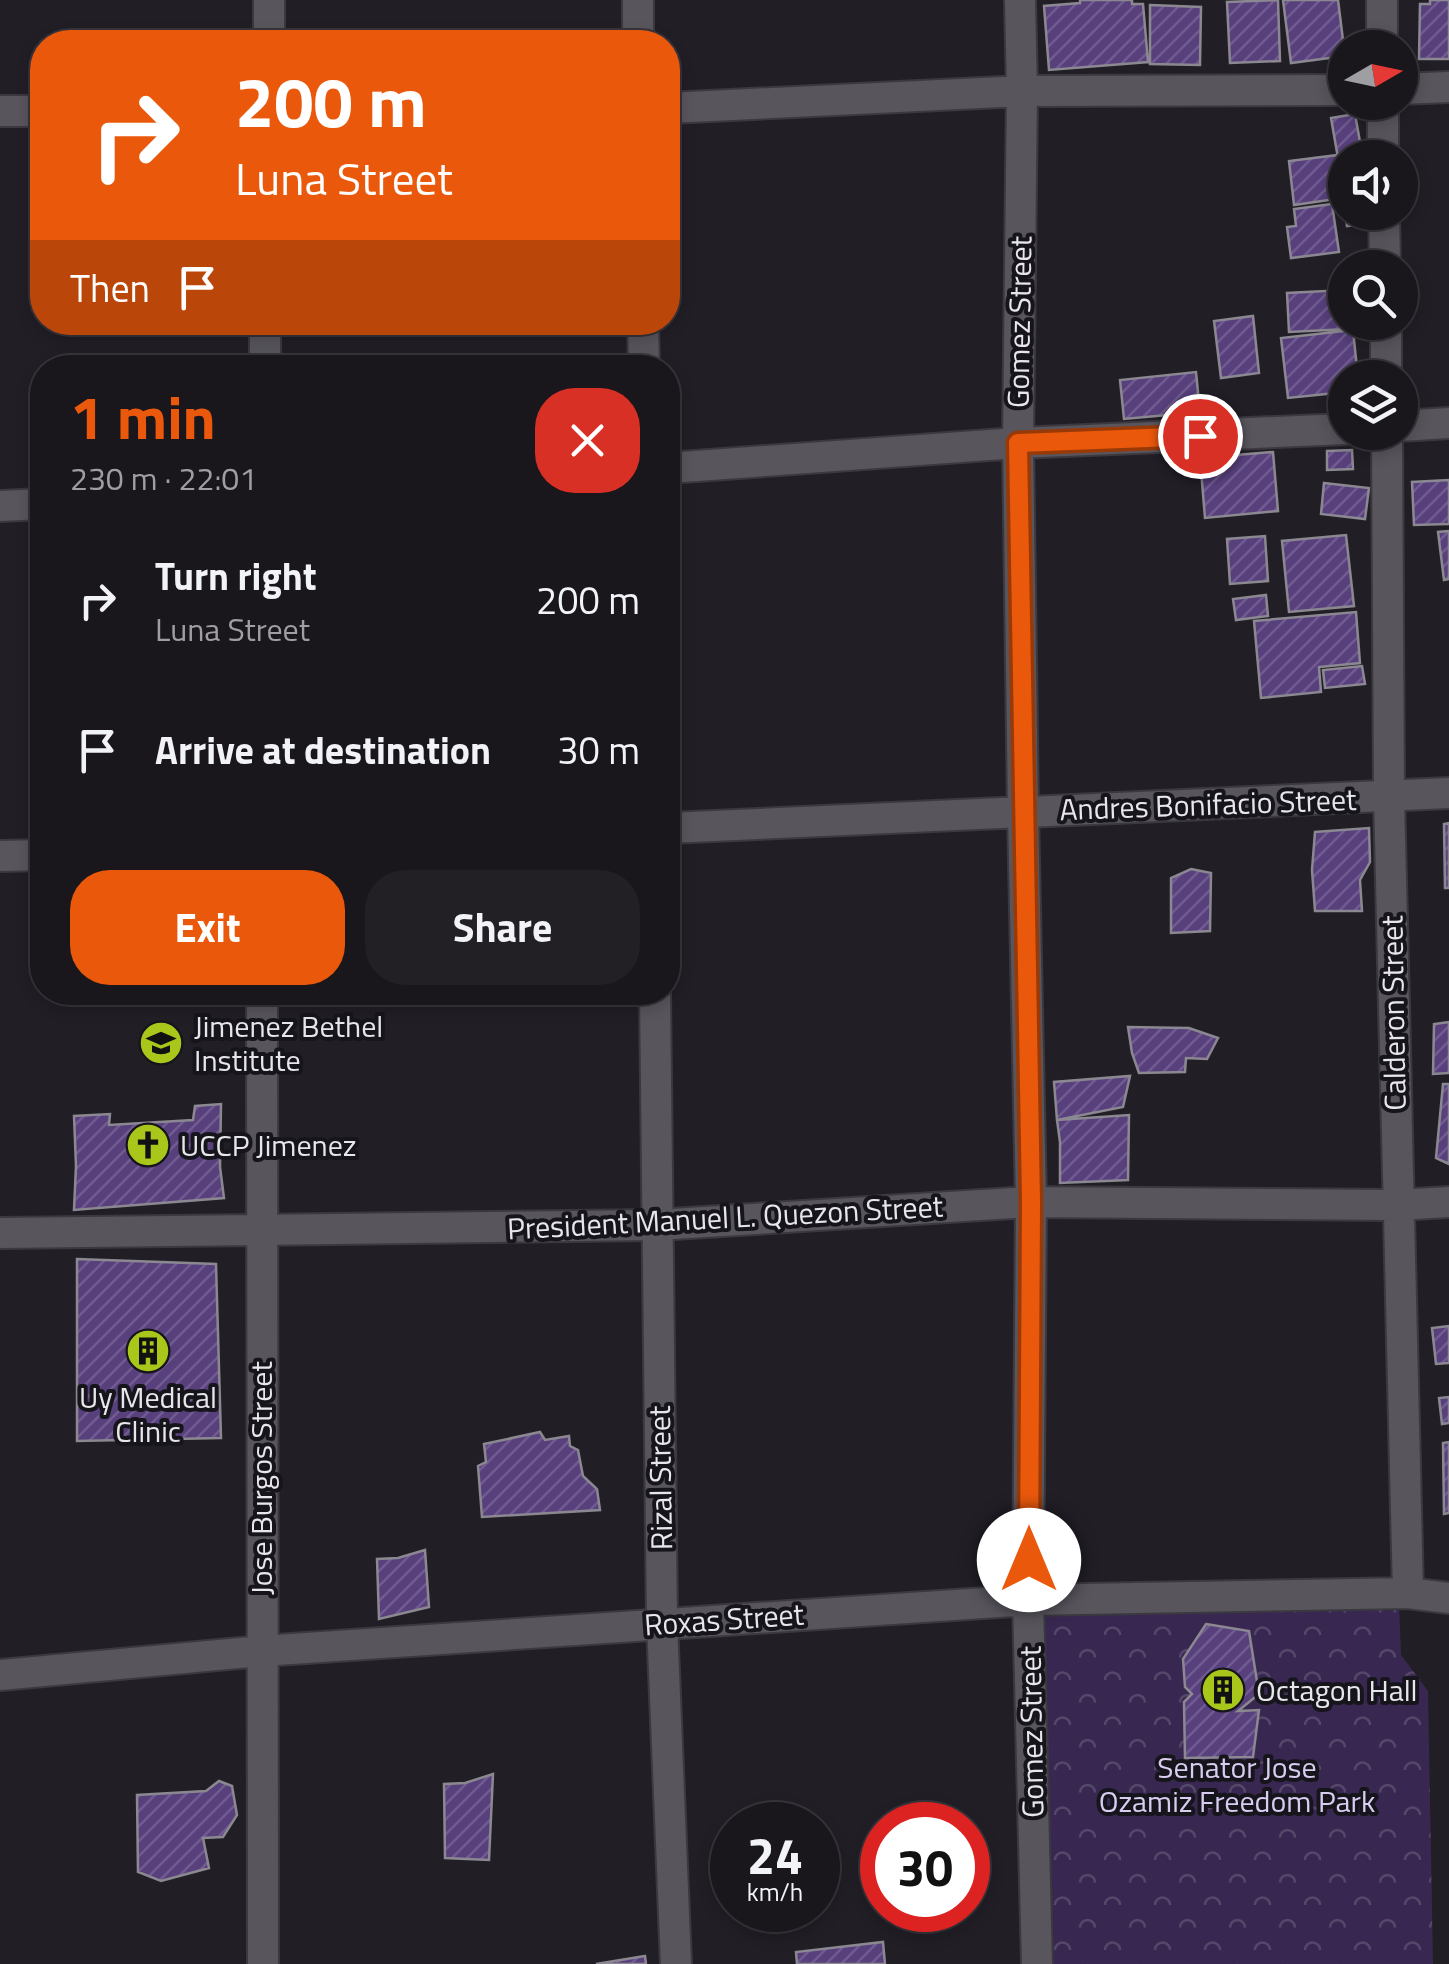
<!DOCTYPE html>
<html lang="en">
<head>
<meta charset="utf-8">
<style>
  body { margin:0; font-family:"Titillium Web",sans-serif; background:#221f25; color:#f1f3f6; height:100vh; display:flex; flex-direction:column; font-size:38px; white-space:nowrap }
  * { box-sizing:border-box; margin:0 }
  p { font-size:32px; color:#9f9fa3 }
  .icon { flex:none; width:55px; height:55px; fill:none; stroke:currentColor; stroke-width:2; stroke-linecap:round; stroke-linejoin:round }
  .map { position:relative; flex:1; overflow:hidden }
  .details { position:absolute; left:30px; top:355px; width:650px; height:650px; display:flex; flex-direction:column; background:#19161c; border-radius:40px; box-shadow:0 5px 15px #0003,0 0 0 2px #37353b }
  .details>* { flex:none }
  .top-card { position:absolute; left:30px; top:30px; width:650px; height:305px; border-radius:40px; box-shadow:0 5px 15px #0003,0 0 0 2px #37353b; background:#ea580c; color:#fff; overflow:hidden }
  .needle { width:65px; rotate:81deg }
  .fabs { position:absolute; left:1328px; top:30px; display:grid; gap:20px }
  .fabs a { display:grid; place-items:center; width:90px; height:90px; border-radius:50%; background:#19161c; box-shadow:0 5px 15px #0003,0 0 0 2px #37353b; font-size:50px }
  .speed { position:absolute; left:710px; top:1802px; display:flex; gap:20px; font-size:50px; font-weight:700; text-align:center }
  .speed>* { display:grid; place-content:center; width:130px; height:130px; border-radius:50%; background:#19161c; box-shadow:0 5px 15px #0003,0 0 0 2px #37353b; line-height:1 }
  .speed small { font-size:25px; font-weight:400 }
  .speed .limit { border:15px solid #d22; background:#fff; color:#111 }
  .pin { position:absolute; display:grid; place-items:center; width:85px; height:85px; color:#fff; margin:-42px; border:5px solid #fff; border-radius:50%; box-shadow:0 2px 10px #0007 }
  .me { position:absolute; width:110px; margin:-55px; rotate:0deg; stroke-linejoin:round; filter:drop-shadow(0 0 8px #0008) }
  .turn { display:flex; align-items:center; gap:35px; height:210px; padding:0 40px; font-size:45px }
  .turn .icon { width:130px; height:130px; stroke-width:2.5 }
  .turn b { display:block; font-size:70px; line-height:85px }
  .then { display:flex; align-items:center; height:95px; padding:0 40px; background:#0003; gap:20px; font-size:38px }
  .round { display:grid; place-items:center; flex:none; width:105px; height:105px; border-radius:40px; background:#221f25 }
  .headline { display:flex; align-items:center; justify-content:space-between; height:170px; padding:0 40px }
  h1 { font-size:60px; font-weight:700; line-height:75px; color:#ea580c }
  .button { display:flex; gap:20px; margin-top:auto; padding:20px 40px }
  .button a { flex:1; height:115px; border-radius:40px; background:#ea580c; color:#fff; font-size:40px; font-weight:700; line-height:115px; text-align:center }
  .button a+a { background:#221f25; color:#f1f3f6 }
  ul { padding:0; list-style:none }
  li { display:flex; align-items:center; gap:30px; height:150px; padding:0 40px }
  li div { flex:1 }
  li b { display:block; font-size:38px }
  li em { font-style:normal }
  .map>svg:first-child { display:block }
  .park { fill:url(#park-crowns) }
  .building { fill:url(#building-hatch); stroke:#8b8891; stroke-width:2.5 }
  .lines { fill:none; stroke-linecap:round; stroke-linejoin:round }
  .minor-casing { stroke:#3b393f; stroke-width:34 }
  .secondary-casing { stroke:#3b393f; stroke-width:34 }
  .minor { stroke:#58555d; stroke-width:30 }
  .secondary { stroke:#58555d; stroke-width:30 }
  .route-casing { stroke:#983908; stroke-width:25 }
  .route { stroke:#ea580c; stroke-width:18 }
  .labels { text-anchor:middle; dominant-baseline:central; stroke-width:8; stroke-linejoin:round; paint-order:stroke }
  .street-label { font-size:30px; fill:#e8e6eb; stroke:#17151c }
  .poi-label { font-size:30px; fill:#e8e6eb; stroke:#17151c; text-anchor:start }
  .park-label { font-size:30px; fill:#d8ccf1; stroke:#17151c }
</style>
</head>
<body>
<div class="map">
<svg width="1449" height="1964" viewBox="0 0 1449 1964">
  <defs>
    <pattern id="park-crowns" width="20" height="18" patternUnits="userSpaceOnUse" patternTransform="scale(2.5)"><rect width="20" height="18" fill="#382851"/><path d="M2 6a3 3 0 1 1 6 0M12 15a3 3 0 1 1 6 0" fill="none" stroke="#55476a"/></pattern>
    <pattern id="building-hatch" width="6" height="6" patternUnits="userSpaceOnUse" patternTransform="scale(2.5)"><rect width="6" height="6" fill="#58407d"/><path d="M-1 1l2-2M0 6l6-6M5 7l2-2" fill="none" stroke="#705c90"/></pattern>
  </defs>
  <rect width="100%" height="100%" fill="#211e26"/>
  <!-- park -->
  <path class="park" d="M1399 1605 1401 1655 1428 1691 1433 1964H1050L1040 1608Z"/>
  <!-- building -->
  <path class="building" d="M1080 0H1132V4H1143L1148 62 1049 70 1044 6 1080 3Z
    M1278 0 1280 61 1230 63 1227 2Z
    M1283 0H1338L1345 56 1291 63Z
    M1430 0H1449V59H1419L1420 4H1430Z
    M1150 5 1201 7 1200 65 1150 64Z
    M1355 114 1362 153 1338 158 1331 118Z
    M1338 155 1343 198 1294 205 1289 161Z
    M1332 204 1339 252 1291 258 1287 227 1296 226 1294 209Z
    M1345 212H1363L1365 224 1347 226Z
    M1345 290V322H1347L1348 329 1289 332 1287 293Z
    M1253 316 1259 373 1221 378 1214 321Z
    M1353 330 1358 378H1345V392L1288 398 1281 338Z
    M1196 372 1200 412 1124 419 1120 380Z
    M1352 450 1353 469 1327 470V451Z
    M1273 452 1278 511 1205 518 1200 458Z
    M1449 480V524L1414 525 1412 482Z
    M1324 483 1369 488 1365 519 1321 514Z
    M1449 531V579L1444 580 1438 532Z
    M1346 535 1354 606 1289 612 1282 541Z
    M1265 536 1268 581 1230 584 1227 539Z
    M1266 595 1268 616 1236 620 1233 599Z
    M1356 612 1360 663 1319 667 1321 692 1261 698 1254 621Z
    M1362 666 1365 684 1325 688 1323 670Z
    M1449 823V888H1445L1444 824Z
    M1369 828 1370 862 1360 880 1362 911H1315L1312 870 1315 832Z
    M1191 869 1211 873 1210 931 1171 933V878Z
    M1449 1022V1073L1433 1074 1434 1024Z
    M1128 1027 1189 1028 1218 1038 1207 1059 1186 1058 1185 1072 1139 1073 1132 1053Z
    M1130 1076 1123 1107 1057 1120 1054 1082Z
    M1443 1084H1449V1164L1436 1158Z
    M221 1104 220 1167 224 1198 74 1210 76 1166 74 1116 110 1114 109 1125 193 1120 195 1106Z
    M1129 1115 1128 1180 1060 1183V1142L1057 1120Z
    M77 1259 216 1264 221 1438 77 1441Z
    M1449 1326V1363L1436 1364 1432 1328Z
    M1449 1397V1423L1442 1424 1439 1398Z
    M540 1432 545 1440 569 1436 570 1446 578 1450 583 1476 597 1489 600 1510 482 1517 478 1466 486 1462 484 1444Z
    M1449 1442V1513L1444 1514 1443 1443Z
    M425 1550 429 1607 379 1619 377 1559 398 1558Z
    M1206 1624 1249 1631 1259 1694 1238 1711 1259 1710 1253 1757 1185 1758 1184 1702 1192 1694 1185 1687 1183 1659Z
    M493 1774 489 1860 445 1858 444 1784 465 1783Z
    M219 1781 232 1786 237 1815 223 1837 203 1838 209 1868 161 1881 138 1872 137 1795 206 1791Z
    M883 1942 885 1964H797L796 1952Z
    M645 1956 646 1964H596Z"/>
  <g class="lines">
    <!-- minor casing -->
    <g class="minor-casing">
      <path id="minor" d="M1020 0 1022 91 1018 443 1023 812 1031 1202 1028 1600 1037 1964
        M1382 0V48
        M269 42V0
        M1400 89 1449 87
        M1383 102V158
        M668 108 1022 91 1345 90
        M0 111H42
        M1384 212 1385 268
        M1386 322V378
        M265 368V322
        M1400 426 1449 423
        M1387 432 1389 796 1408 1593
        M668 468 1018 443 1345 429
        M0 506 42 504
        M668 828 1449 793
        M0 856 42 855
        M262 992 263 1964
        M0 1233 656 1225 1031 1202 1398 1205 1449 1202
        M0 1675 261 1651 1028 1600 1408 1593 1449 1598"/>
    </g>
    <!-- secondary casing -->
    <g class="secondary-casing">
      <path id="secondary" d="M638 42V0
        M643 322 644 368
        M655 992 662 1623 676 1964"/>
    </g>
    <!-- minor -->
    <use href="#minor" class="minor"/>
    <!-- secondary -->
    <use href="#secondary" class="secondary"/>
  </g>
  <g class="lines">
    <!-- route casing -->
    <g class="route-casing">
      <path id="route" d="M1029 1560 1031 1202 1018 443 1200 436"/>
    </g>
    <!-- route -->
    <use href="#route" class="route"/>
  </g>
  <!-- icons -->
  <defs>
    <g id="school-disc" transform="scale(2.25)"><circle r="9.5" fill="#a9c71b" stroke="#17151c"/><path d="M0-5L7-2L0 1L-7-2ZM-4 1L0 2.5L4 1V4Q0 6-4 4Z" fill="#111"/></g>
    <g id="church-disc" transform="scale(2.25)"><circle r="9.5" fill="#a9c71b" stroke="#17151c"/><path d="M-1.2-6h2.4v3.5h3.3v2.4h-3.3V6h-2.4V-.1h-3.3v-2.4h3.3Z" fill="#111"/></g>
    <g id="building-disc" transform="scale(2.25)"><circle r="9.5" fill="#a9c71b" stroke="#17151c"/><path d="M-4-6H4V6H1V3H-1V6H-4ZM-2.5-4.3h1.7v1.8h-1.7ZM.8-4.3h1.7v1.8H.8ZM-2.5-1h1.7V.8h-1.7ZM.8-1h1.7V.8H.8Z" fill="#111"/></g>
  </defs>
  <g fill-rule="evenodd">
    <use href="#school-disc" x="161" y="1043"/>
    <use href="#church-disc" x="148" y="1145"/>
    <use href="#building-disc" x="148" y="1351"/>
    <use href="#building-disc" x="1223" y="1690"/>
  </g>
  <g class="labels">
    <!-- street labels -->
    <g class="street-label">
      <text transform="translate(1019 322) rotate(-89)">Gomez Street</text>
      <text transform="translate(1208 804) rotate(-2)">Andres Bonifacio Street</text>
      <text transform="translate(1393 1013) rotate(-91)">Calderon Street</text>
      <text transform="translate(725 1217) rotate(-3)">President Manuel L. Quezon Street</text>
      <text transform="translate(261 1478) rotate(-90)">Jose Burgos Street</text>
      <text transform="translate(660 1478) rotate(-91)">Rizal Street</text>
      <text transform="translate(724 1619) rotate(-4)">Roxas Street</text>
      <text transform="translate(1031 1732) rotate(-91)">Gomez Street</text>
    </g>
    <!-- poi labels -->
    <g class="poi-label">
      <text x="194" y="1026">Jimenez Bethel<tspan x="194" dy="34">Institute</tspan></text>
      <text x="180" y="1145">UCCP Jimenez</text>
      <text x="148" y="1397" text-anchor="middle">Uy Medical<tspan x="148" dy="34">Clinic</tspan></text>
      <text x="1256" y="1690">Octagon Hall</text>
    </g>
    <!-- park labels -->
    <g class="park-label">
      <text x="1237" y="1767">Senator Jose<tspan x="1237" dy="34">Ozamiz Freedom Park</tspan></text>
    </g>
  </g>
</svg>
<div class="fabs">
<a><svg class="needle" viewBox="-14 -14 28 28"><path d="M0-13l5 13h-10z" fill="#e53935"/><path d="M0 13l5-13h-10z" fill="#9f9fa3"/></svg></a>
<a><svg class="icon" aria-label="sound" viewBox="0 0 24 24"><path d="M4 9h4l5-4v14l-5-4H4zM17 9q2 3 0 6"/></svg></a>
<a><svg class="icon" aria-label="search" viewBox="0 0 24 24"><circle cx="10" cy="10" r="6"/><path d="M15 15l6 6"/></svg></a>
<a><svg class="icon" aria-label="layers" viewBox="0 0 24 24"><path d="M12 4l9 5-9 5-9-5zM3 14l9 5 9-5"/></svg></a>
</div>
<div class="speed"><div>24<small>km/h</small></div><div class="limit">30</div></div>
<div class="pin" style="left:1200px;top:436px;background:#d93025"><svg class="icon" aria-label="arrive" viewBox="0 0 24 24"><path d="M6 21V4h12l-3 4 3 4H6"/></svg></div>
<svg class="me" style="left:1029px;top:1560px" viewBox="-20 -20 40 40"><circle r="19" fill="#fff"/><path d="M0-13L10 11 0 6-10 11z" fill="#ea580c"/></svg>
<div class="top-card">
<div class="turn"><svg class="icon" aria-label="right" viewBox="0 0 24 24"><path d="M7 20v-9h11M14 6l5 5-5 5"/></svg><div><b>200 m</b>Luna Street</div></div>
<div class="then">Then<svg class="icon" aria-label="arrive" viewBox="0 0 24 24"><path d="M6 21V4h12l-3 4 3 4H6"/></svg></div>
</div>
<section class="details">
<div class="headline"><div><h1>1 min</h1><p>230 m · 22:01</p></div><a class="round" style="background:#d93025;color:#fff"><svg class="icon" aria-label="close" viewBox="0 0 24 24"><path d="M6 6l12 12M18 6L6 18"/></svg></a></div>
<ul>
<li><svg class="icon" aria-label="right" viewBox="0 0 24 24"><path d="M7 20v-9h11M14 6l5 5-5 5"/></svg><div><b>Turn right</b><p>Luna Street</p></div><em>200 m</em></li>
<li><svg class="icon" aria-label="arrive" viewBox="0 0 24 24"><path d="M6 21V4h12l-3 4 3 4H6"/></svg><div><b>Arrive at destination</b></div><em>30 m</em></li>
</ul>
<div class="button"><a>Exit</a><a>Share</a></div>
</section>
</div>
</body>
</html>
